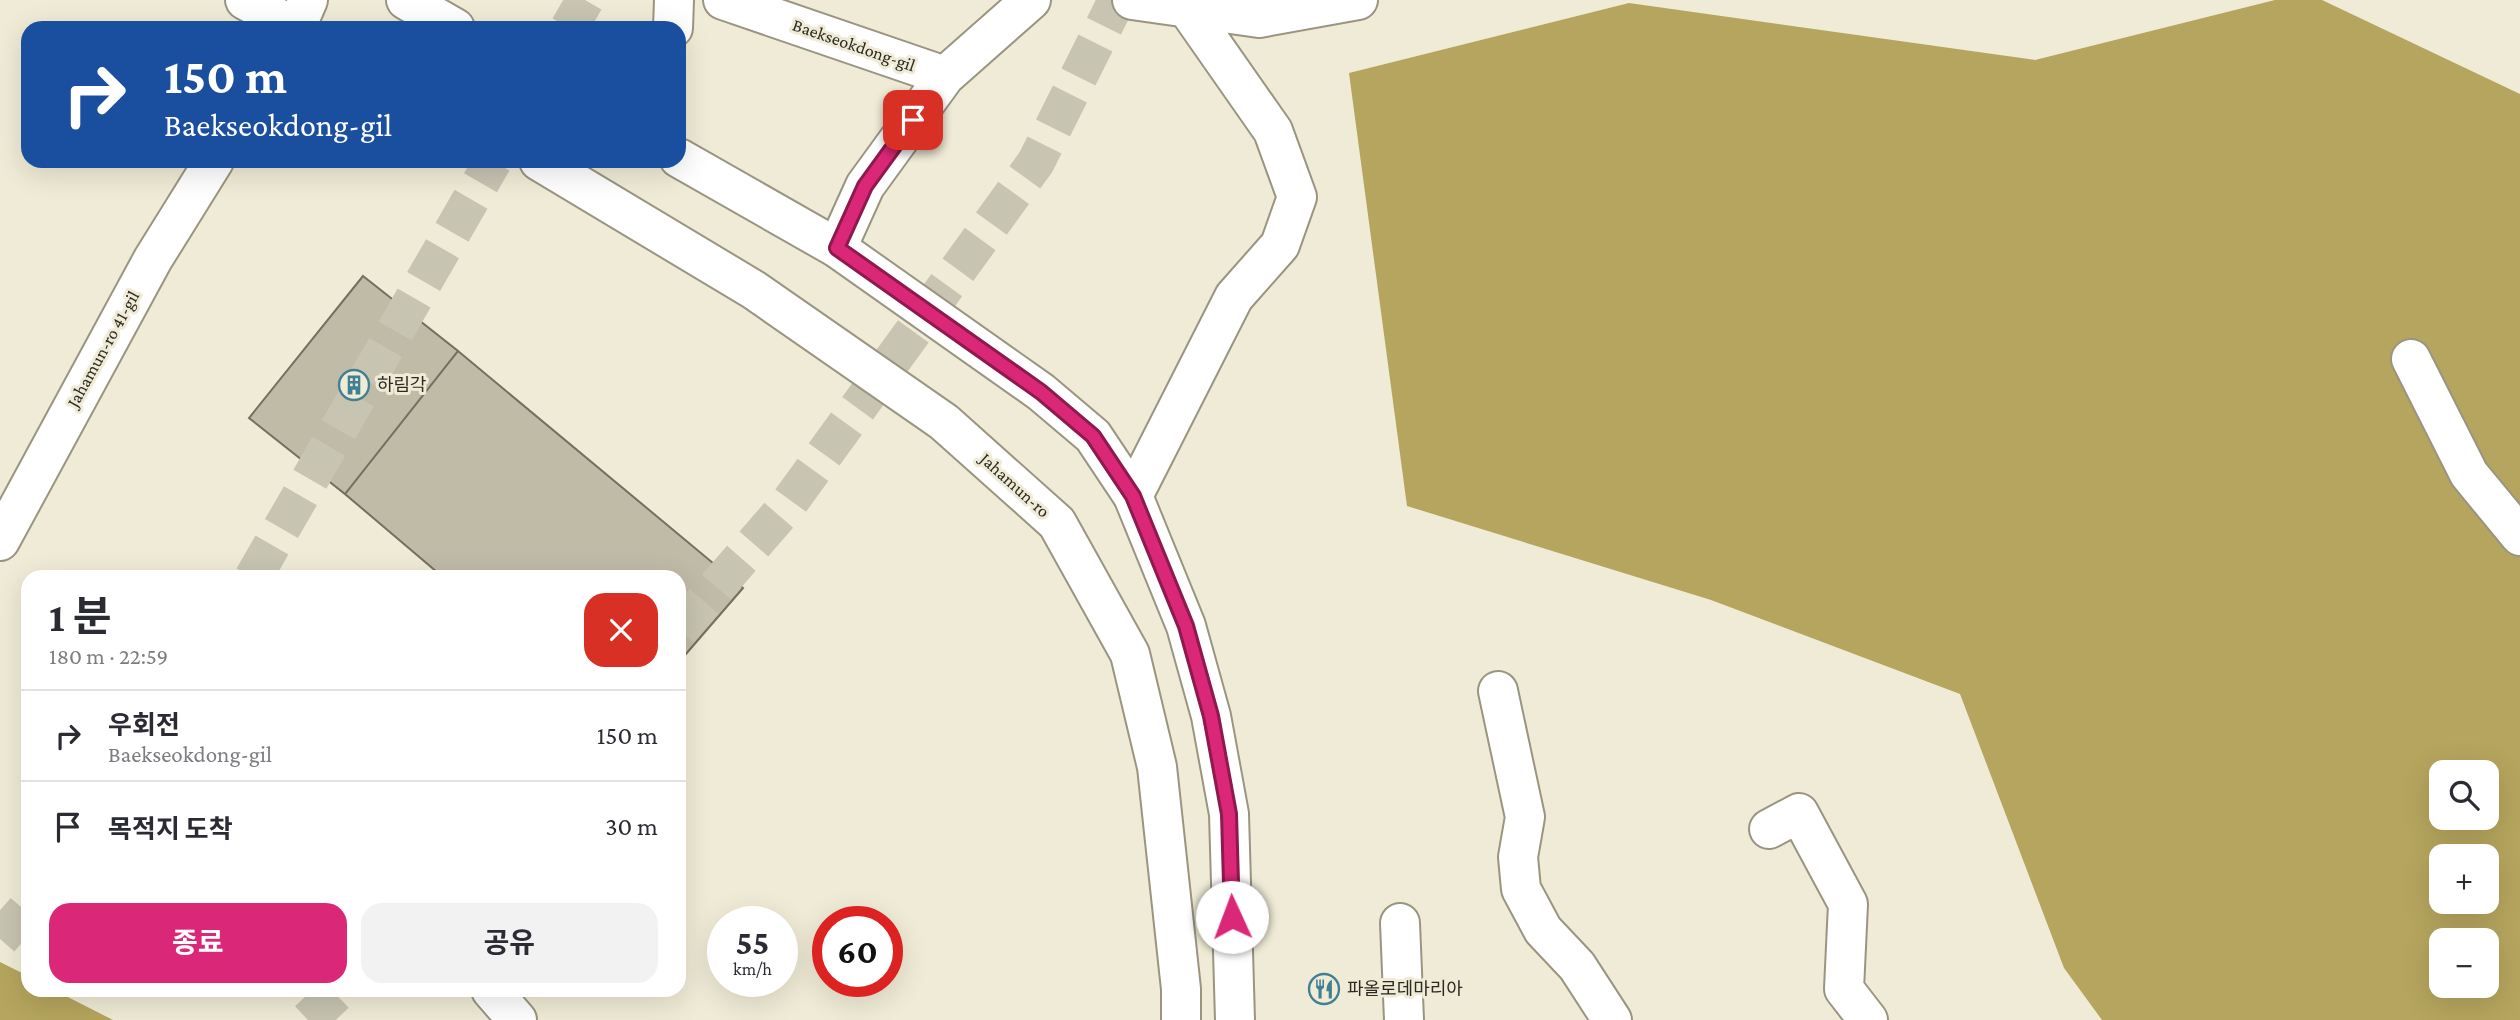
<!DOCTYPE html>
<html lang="ko">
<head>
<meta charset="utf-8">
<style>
  body { margin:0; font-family:"Crimson Pro","Noto Sans KR",serif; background:#f2f2f3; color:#2b2b33; height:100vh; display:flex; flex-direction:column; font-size:26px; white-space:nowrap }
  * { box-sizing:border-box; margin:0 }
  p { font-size:23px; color:#7c7c81 }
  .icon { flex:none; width:38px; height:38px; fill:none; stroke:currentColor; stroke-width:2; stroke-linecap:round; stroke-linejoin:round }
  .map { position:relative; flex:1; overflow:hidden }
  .side { position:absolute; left:21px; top:570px; width:665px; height:427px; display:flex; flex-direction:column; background:#fff; border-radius:21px; box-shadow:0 7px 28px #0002 }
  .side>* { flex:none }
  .top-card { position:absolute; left:21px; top:21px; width:665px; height:147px; border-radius:21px; box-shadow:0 7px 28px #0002; background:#1a4fa0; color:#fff; overflow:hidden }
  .tools { position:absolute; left:2429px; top:760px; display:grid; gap:14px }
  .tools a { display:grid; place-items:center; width:70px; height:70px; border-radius:14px; background:#fff; box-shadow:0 7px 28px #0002; font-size:35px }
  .speed { position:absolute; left:707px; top:906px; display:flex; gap:14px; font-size:35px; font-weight:700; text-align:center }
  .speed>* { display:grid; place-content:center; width:91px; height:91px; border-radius:50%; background:#fff; box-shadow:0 7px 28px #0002; line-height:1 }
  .speed small { font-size:18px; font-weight:400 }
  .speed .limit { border:10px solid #d22; background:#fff; color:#111 }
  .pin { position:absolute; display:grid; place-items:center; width:60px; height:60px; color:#fff; margin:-30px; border-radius:14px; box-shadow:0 4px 10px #0006 }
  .me { position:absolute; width:77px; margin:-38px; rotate:358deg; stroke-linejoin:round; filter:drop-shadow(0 0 5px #0008) }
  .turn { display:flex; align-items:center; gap:24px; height:147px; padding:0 28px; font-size:32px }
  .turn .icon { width:91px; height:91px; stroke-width:2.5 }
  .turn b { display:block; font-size:49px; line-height:60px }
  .round { display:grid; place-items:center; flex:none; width:74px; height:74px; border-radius:21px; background:#f2f2f3 }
  .summary { display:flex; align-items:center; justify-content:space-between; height:119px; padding:0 28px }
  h1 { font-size:42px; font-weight:700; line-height:52px }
  .cta { display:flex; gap:14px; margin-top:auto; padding:14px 28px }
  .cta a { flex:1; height:80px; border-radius:21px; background:#db2777; color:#fff; font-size:28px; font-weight:700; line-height:80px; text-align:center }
  .cta a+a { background:#f2f2f3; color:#2b2b33 }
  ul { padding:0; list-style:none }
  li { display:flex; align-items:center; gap:21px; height:91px; padding:0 28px; border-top:2px solid #e1e1e2 }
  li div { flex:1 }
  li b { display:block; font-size:26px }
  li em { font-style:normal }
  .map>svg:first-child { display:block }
  .forest { fill:#b5a55e; fill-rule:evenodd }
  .building { fill:#c0bba7; stroke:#74705d; stroke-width:2 }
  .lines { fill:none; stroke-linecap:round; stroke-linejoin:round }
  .highway-tunnel { stroke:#c8c4b2; stroke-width:38; stroke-dasharray:38 19; stroke-linecap:butt }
  .minor-casing { stroke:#999581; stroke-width:42 }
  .major-casing { stroke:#999581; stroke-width:42 }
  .minor { stroke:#fff; stroke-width:38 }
  .major { stroke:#fff; stroke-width:38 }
  .route-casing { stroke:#8e194d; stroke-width:18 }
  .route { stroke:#db2777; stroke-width:12 }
  .labels { text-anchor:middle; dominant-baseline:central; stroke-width:6; stroke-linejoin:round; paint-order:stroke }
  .street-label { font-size:18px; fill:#2b2a22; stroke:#efebd6 }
  .poi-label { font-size:18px; fill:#2b2a22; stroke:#efebd6; text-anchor:start }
</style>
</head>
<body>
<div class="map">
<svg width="2520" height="1020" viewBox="0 0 2520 1020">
  <rect width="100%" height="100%" fill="#efebd6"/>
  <!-- forest -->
  <path class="forest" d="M2275 0H2322L2520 94V1020H2102L2064 968 1960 694 1711 600 1407 506 1349 73 1629 3 2035 60ZM2441 772H2487V817H2441ZM2441 856H2487V901H2441ZM2441 940H2487V985H2441Z
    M0 962 28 976V990L56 991 113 1020H0Z"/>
  <!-- building -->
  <path class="building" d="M363 276 458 351 345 494 249 418Z
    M458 351 743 588 679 662V578H444L345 494Z"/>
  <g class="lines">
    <!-- highway-tunnel -->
    <path class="highway-tunnel" d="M569 28 585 0
      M253 578 493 161
      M679 630 786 507 1036 162 1117 0
      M0 939 28 907
      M308 1020 340 990"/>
    <!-- minor casing -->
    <g class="minor-casing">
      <path id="minor" d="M723 0 945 76 1031 0
        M1132 0 1259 18 1358 0
        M296 28 308 0
        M673 28 674 0
        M837 248 865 186 945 76
        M2411 359 2469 474 2520 536
        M1133 496 1234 297 1280 245 1297 197 1273 131 1187 8
        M0 541 153 259 214 161
        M1498 691 1525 817 1518 857 1521 889 1543 930 1577 966 1612 1020
        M1769 829 1799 813 1848 904 1844 989 1868 1020
        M1400 923 1404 1020
        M491 990 517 1020"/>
    </g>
    <!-- major casing -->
    <g class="major-casing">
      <path id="major" d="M245 0 296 28
        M406 0 455 28
        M679 158 837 248 1041 392 1093 436 1133 496 1186 626 1211 716 1229 814 1235 1020
        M539 161 754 290 944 422 1057 523 1130 654 1157 767 1181 989V1020"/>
    </g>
    <!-- minor -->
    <use href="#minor" class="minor"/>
    <!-- major -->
    <use href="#major" class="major"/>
  </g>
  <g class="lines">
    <!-- route casing -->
    <g class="route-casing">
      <path id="route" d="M913 120 865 186 837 248 1041 392 1093 436 1133 496 1186 626 1211 716 1229 814 1232 917"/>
    </g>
    <!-- route -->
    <use href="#route" class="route"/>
  </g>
  <!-- icons -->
  <defs>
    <g id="building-ring" transform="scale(1.575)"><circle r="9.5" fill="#efebd6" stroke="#408093" stroke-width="1.5"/><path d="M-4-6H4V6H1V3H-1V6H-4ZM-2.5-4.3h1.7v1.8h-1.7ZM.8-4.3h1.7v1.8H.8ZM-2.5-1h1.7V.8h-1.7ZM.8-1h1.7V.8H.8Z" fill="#408093"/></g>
    <g id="restaurant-ring" transform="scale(1.575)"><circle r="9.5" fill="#efebd6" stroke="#408093" stroke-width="1.5"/><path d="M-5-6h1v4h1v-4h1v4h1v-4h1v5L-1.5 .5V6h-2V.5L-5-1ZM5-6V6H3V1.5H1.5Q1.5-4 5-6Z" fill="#408093"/></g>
  </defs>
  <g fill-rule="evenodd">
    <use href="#building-ring" x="354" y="385"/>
    <use href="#restaurant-ring" x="1324" y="989"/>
  </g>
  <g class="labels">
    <!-- street labels -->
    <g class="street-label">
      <text transform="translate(854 45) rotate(19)">Baekseokdong-gil</text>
      <text transform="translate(103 349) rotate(-61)">Jahamun-ro 41-gil</text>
      <text transform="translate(1015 485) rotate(42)">Jahamun-ro</text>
    </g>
    <!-- poi labels -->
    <g class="poi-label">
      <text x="377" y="385">하림각</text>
      <text x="1347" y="989">파올로데마리아</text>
    </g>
  </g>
</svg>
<div class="tools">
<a><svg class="icon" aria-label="search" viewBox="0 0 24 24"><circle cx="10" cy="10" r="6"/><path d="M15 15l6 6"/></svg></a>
<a>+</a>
<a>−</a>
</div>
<div class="speed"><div>55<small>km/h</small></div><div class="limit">60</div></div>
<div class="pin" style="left:913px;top:120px;background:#d93025"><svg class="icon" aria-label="arrive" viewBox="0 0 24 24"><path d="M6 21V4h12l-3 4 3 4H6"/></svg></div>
<svg class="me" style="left:1232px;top:917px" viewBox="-20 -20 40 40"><circle r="19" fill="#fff"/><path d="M0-13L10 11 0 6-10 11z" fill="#db2777"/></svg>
<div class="top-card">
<div class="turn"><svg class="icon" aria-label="right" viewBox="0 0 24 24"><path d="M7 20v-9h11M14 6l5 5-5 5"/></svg><div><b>150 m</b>Baekseokdong-gil</div></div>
</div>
<section class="side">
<div class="summary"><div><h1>1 분</h1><p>180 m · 22:59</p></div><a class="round" style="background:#d93025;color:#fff"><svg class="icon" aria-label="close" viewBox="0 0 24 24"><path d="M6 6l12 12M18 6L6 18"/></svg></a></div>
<ul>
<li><svg class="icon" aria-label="right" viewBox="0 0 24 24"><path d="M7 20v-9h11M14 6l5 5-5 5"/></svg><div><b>우회전</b><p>Baekseokdong-gil</p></div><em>150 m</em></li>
<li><svg class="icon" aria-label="arrive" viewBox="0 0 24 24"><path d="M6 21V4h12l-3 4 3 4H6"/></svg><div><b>목적지 도착</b></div><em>30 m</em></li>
</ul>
<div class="cta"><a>종료</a><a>공유</a></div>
</section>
</div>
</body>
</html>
